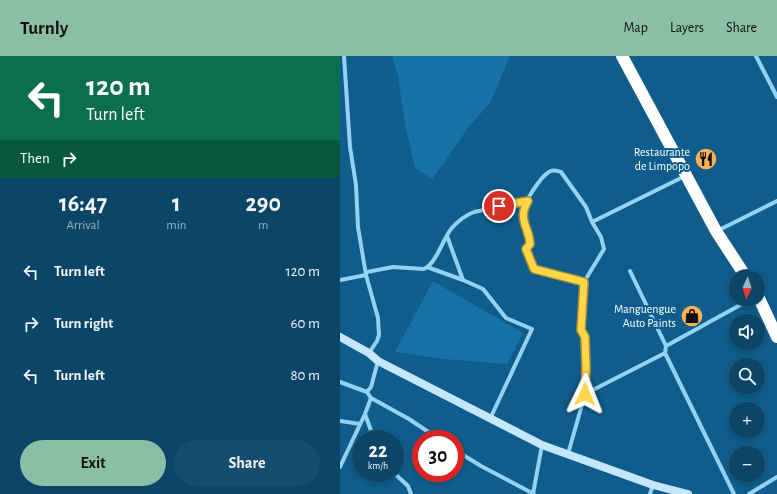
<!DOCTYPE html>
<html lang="en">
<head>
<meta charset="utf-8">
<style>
  body { margin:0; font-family:"Alegreya Sans",sans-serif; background:#144d6f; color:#f1f3f6; height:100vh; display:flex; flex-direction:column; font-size:15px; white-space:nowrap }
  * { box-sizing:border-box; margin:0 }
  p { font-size:13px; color:#9ab1c0 }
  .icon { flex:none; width:22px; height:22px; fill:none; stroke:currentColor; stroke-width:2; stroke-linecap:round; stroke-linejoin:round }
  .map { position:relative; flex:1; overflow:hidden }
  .details { display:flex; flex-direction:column; background:#0b4669; width:340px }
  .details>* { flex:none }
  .banner { background:#0b6e4f; color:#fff; overflow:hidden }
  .needle { width:26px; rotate:184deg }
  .tools { position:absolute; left:389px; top:214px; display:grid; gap:8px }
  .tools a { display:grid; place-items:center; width:36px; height:36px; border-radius:50%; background:#0b4669; box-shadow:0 2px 6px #0003,0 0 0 1px #2b5e7d; font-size:20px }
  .speed { position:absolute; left:12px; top:374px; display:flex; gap:8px; font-size:20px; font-weight:700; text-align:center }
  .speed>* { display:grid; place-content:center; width:52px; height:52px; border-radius:50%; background:#0b4669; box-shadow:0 2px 6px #0003,0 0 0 1px #2b5e7d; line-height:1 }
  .speed small { font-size:10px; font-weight:400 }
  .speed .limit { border:6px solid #d22; background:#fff; color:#111 }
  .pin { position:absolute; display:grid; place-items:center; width:34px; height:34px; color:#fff; margin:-17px; border:2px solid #fff; border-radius:50%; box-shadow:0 1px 4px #0007 }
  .me { position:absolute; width:44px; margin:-22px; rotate:2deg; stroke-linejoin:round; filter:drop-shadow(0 0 3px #0008) }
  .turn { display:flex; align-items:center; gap:14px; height:84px; padding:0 20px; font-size:18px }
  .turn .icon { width:52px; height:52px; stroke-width:2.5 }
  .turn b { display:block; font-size:28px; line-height:34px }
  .then { display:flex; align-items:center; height:38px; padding:0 20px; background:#0003; gap:8px; font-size:15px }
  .eta { display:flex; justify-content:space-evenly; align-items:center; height:68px; text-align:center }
  .eta b { font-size:24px; font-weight:600; line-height:28px }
  .cta { display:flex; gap:8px; margin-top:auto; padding:8px 20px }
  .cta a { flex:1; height:46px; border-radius:24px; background:#8abfa5; color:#111; font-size:16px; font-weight:600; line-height:46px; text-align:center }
  .cta a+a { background:#144d6f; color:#f1f3f6 }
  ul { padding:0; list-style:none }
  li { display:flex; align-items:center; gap:12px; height:52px; padding:0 20px }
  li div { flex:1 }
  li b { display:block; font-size:15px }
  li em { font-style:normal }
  header { display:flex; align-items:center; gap:24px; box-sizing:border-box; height:56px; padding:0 20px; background:#8abfa5; color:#111 }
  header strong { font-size:19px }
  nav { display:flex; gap:22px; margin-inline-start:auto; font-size:14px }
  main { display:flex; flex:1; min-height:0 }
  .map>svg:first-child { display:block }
  .green { fill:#1672a7 }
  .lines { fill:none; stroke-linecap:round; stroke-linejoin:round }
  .street { stroke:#95d1f3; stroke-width:4 }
  .secondary { stroke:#c4e7fd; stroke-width:8 }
  .highway { stroke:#fff; stroke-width:12 }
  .route-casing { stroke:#a68a30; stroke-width:10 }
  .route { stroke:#ffd54a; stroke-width:7 }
  .labels { text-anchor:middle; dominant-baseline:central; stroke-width:4; stroke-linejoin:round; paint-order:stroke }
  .poi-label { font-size:12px; fill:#fff; stroke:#0f5d8c; text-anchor:end }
</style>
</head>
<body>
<header>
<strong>Turnly</strong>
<nav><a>Map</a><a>Layers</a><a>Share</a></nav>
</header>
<main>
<section class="details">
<div class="banner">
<div class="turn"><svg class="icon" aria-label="left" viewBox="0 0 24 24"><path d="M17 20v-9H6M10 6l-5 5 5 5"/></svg><div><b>120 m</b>Turn left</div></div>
<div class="then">Then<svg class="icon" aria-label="right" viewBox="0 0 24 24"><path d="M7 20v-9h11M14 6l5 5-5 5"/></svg></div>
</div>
<div class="eta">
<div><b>16:47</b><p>Arrival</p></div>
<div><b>1</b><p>min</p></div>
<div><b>290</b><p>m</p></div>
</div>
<ul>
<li><svg class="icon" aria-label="left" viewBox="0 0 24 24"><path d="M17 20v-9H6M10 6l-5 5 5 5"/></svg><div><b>Turn left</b></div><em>120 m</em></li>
<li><svg class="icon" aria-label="right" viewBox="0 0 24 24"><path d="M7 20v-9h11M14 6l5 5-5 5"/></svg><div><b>Turn right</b></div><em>60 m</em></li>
<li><svg class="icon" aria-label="left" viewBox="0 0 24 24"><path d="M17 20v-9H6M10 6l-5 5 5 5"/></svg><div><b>Turn left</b></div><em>80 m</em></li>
</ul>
<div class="cta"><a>Exit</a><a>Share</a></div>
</section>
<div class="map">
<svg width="437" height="438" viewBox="0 0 437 438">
  <rect width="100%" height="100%" fill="#0f5d8c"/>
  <!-- green -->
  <path class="green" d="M52 0H170L150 47 127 73 104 107 92 123 75 112 65 69 58 20Z
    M93 225 183 277 167 308 103 303 55 296Z"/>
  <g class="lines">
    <!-- street -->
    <path class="street" d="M4 0 10 91 16 129 18 171 26 219 38 262 39 279 37 285 29 297
      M416 0 437 41
      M377 175 437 145
      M107 180 123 224
      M87 211 123 224 143 233 166 262 192 273 150 363
      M290 215 326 290
      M27 216 53 211 84 213C96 208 103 183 111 173 117 166 126 159 134 156L188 145
      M0 224 26 219
      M244 226 194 213 186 193 190 188C189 178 182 168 182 158 183 148 200 121 209 116 213 113 217 115 221 116L246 151 252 166
      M325 297 394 438
      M0 326 27 336
      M245 338 246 312 245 281 241 274 244 226 264 193 261 181 252 166 345 120
      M31 342 69 363 99 383
      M25 358 34 383
      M0 365 20 368
      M115 394 141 410 194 438
      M228 398 245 338 325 297 326 290 411 243
      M0 411 25 358 31 342 27 336 31 331 38 305
      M54 417 68 430 71 438
      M193 438 202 389
      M310 438 313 429
      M409 438 437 421"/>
    <!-- secondary -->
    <path class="secondary" d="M0 281 29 297 38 305 202 389 313 429 348 438"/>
    <!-- highway -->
    <path class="highway" d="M282 0 376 175 406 221
      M418 240 437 281"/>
  </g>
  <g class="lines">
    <!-- route casing -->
    <g class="route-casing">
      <path id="route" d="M159 150 188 145C177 163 189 171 190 188L186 193 194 213 244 226 241 274 245 281 246 312 245 338"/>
    </g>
    <!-- route -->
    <use href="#route" class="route"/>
  </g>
  <!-- icons -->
  <defs>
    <g id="restaurant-disc" transform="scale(1.15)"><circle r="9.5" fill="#ffaf57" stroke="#0f5d8c"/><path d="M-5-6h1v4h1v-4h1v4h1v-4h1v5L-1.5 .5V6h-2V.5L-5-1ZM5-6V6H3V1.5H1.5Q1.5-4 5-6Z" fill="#111"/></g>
    <g id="shop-disc" transform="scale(1.15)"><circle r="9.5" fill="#ffaf57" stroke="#0f5d8c"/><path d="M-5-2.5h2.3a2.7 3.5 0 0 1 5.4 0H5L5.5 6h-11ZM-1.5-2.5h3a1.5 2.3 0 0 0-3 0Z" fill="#111"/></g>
  </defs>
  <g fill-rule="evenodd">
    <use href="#restaurant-disc" x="366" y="103"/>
    <use href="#shop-disc" x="352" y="260"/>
  </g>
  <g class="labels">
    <!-- poi labels -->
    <g class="poi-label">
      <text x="350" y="96">Restaurante<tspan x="350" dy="14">de Limpopo</tspan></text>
      <text x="336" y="253">Manguengue<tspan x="336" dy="14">Auto Paints</tspan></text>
    </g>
  </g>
</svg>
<div class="tools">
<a><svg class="needle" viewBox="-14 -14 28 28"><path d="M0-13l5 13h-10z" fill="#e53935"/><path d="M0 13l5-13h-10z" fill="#9ab1c0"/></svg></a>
<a><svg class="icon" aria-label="sound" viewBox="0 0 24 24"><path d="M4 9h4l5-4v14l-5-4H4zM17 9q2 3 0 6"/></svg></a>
<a><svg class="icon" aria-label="search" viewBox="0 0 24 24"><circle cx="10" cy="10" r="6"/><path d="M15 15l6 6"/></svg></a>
<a>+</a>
<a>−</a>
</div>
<div class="speed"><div>22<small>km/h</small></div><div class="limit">30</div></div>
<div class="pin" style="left:159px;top:150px;background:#d93025"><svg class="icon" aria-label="arrive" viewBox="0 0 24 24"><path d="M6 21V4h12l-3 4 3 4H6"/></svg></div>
<svg class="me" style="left:245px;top:338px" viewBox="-20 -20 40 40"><path d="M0-17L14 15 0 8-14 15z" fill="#ffd54a" stroke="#fff" stroke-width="4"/></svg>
</div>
</main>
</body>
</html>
